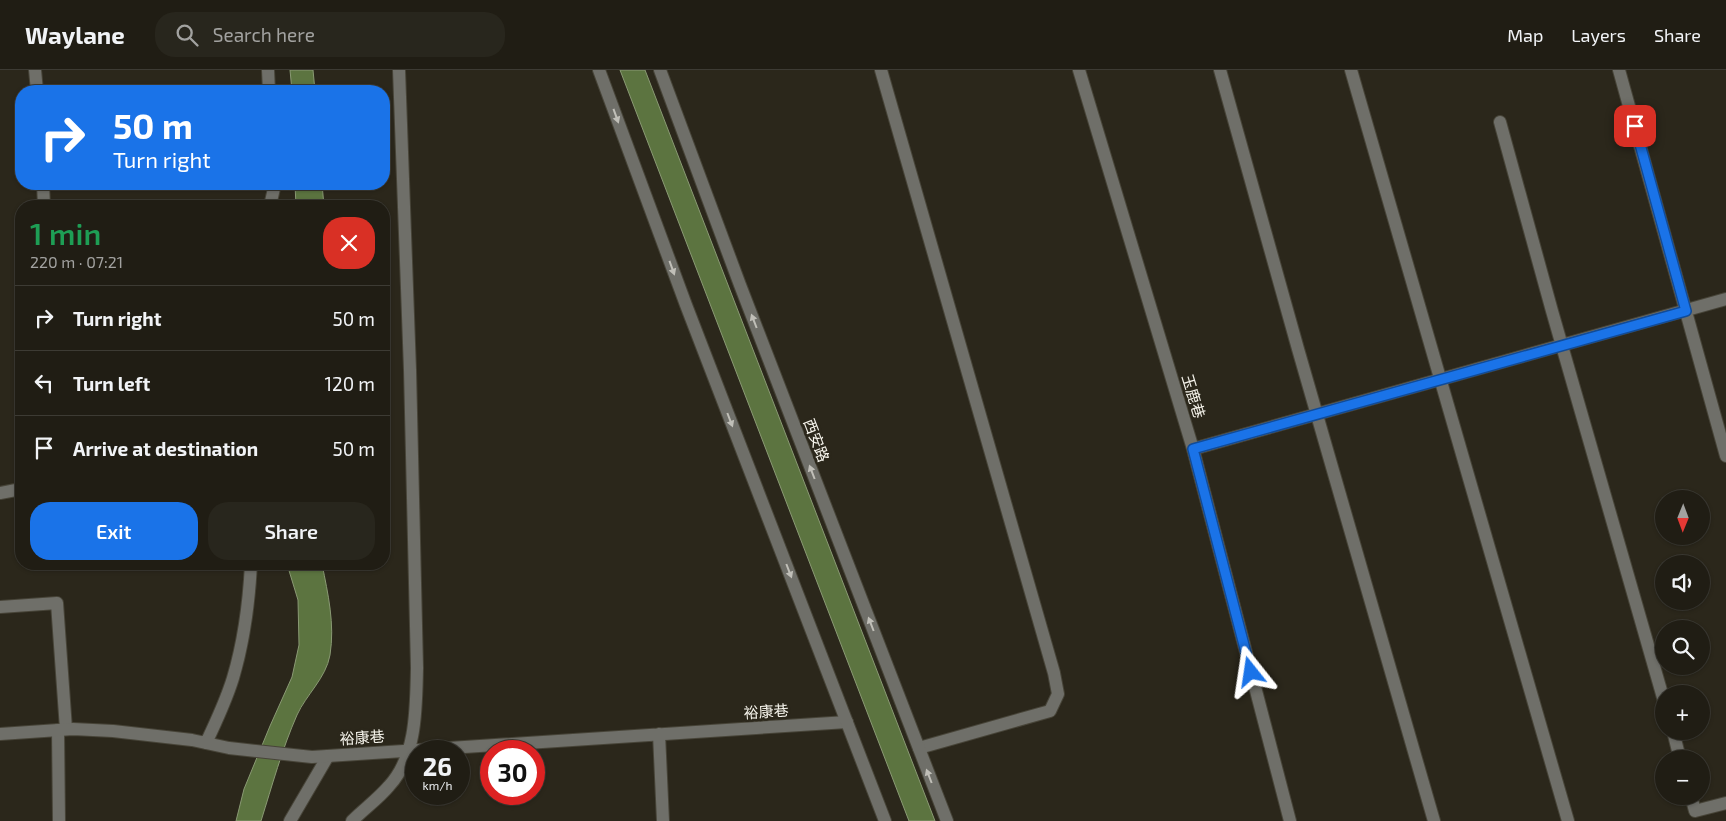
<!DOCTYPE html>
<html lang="en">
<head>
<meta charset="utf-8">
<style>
  body { margin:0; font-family:"Exo 2","Noto Sans SC",sans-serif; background:#28261d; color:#f1f3f6; height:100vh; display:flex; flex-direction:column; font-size:19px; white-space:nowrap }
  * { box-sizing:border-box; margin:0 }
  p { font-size:16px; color:#a2a2a0 }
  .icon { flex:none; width:28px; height:28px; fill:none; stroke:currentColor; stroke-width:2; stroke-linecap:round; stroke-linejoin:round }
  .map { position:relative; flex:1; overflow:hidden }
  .side { position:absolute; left:15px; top:130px; width:375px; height:370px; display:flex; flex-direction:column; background:#201d14; border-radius:20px; box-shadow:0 1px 4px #0004,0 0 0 1px #3d3b34 }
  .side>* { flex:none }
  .banner { position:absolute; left:15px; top:15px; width:375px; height:105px; border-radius:20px; box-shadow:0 1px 4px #0004,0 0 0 1px #3d3b34; background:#1a73e8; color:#fff; overflow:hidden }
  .needle { width:32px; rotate:181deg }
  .controls { position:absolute; left:1655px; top:420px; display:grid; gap:10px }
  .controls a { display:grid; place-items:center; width:55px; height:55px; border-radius:50%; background:#201d14; box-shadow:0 1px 4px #0004,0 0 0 1px #3d3b34; font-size:25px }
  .speed { position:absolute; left:405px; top:670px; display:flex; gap:10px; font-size:25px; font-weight:700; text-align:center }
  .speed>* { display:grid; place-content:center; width:65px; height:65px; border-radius:50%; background:#201d14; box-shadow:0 1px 4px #0004,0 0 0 1px #3d3b34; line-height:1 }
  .speed small { font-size:12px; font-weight:400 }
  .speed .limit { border:8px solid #d22; background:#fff; color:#111 }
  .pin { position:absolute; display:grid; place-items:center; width:42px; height:42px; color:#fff; margin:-21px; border-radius:10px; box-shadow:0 2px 8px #0006 }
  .me { position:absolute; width:55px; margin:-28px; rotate:345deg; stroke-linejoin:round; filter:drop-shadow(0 0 4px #0008) }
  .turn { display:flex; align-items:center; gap:18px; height:105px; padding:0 15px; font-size:22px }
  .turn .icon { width:65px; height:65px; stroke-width:2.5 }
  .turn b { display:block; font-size:35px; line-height:42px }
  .round { display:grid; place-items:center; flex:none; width:52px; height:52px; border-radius:20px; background:#28261d }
  .head { display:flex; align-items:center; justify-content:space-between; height:85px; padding:0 15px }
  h1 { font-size:30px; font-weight:600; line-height:38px; color:#1e9e55 }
  .button { display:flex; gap:10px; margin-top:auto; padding:10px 15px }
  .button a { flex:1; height:58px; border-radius:20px; background:#1a73e8; color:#fff; font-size:20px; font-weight:600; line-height:58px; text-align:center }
  .button a+a { background:#28261d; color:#f1f3f6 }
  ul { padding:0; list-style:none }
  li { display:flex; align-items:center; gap:15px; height:65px; padding:0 15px; border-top:1px solid #3d3b34 }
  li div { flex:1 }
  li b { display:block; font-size:19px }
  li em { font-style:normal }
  header { display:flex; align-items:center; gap:30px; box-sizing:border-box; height:70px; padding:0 25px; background:#201d14; border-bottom:1px solid #3d3b34 }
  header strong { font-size:24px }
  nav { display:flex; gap:28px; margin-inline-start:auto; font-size:18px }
  .search { width:350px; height:45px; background:#28261d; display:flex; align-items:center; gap:12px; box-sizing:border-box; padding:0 18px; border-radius:20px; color:#a2a2a0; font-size:19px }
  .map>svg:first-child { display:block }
  .water { fill:#5c7440; stroke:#8a9a74 }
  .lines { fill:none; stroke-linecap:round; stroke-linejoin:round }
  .service-casing { stroke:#474438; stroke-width:14 }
  .minor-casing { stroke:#474438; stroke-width:14 }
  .tertiary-casing { stroke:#474438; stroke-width:14 }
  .service { stroke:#6f6f69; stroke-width:12 }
  .minor { stroke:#6f6f69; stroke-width:12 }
  .tertiary { stroke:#6f6f69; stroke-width:12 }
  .oneway { fill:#c0bfb8 }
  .route-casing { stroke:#114b97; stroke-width:12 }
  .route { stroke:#1a73e8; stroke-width:9 }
  .labels { text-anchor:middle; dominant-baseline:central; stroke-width:5; stroke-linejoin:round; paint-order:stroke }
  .street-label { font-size:15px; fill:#f6f4ec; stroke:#2b271b }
</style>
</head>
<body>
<header>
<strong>Waylane</strong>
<div class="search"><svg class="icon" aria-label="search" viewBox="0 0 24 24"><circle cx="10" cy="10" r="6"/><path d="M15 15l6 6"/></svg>Search here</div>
<nav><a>Map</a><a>Layers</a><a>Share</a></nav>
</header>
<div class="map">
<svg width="1726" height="751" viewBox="0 0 1726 751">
  <rect width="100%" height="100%" fill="#2b271b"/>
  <!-- water -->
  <path class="water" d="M290 0H313L315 21H292Z
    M620 0H645L935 751H909Z
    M295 114H322L324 136H296Z
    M287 494H322C328 524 335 554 330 585 326 608 306 625 297 645 282 679 272 716 261 751H236L244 719 270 656 292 607 299 575 298 530Z"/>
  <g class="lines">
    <!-- service casing -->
    <g class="service-casing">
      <path id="service" d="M35 0 37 21
        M43 114 44 136
        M0 423 21 419
        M0 537 57 533 66 659
        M58 660 59 751
        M290 751 328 686"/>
    </g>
    <!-- minor casing -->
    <g class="minor-casing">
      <path id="minor" d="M268 0 269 21
        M881 0 1054 603 1058 624 1050 641 919 678
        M1079 0 1193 379 1290 751
        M1220 0 1298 279 1434 751
        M1351 0 1568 751
        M1619 0 1726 386
        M1500 52 1552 241 1664 631
        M270 136 275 114
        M1193 379 1726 229
        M1673 661 1680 689
        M0 664 73 659 113 661 192 670 229 678 312 687 847 652
        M659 664 663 751
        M206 673C216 652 226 631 233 608 244 571 249 533 251 494
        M1691 726 1695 741 1726 733
        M352 751C364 739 378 729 389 716 417 686 416 637 417 598L410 300 399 0"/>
    </g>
    <!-- tertiary casing -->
    <g class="tertiary-casing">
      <path id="tertiary" d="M599 0 686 235 885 751
        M660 0 740 215 947 751"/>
    </g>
    <!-- service -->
    <use href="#service" class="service"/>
    <!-- minor -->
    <use href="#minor" class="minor"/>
    <!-- tertiary -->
    <use href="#tertiary" class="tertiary"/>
  </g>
  <!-- one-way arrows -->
  <defs><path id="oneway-solid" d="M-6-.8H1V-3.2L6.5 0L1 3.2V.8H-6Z" transform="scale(1.25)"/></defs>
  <g class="oneway">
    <use href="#oneway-solid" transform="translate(616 46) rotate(70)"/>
    <use href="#oneway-solid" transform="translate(672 198) rotate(70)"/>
    <use href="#oneway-solid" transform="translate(754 251) rotate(-111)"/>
    <use href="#oneway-solid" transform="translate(730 350) rotate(69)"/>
    <use href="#oneway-solid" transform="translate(812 402) rotate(-111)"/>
    <use href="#oneway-solid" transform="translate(789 501) rotate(69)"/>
    <use href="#oneway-solid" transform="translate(871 554) rotate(-111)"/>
    <use href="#oneway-solid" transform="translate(929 706) rotate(-111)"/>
  </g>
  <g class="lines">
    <!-- route casing -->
    <g class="route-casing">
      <path id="route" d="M1251 602 1193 379 1686 241 1635 56"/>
    </g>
    <!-- route -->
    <use href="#route" class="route"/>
  </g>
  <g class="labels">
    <!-- street labels -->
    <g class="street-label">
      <text transform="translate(1194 326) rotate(73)">玉鹿巷</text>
      <text transform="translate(817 370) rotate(69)">西安路</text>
      <text transform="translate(766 641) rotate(-4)">裕康巷</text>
      <text transform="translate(362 667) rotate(-4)">裕康巷</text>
    </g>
  </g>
</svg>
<div class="controls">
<a><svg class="needle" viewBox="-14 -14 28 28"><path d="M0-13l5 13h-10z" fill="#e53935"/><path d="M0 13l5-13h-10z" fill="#a2a2a0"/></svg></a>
<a><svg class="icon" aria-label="sound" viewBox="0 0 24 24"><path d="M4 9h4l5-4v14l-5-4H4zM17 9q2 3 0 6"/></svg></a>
<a><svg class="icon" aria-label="search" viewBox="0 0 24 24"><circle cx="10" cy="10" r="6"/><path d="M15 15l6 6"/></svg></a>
<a>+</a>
<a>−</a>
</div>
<div class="speed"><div>26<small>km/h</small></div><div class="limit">30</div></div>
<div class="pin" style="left:1635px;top:56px;background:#d93025"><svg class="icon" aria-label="arrive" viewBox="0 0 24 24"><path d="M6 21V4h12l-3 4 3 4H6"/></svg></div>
<svg class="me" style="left:1251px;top:602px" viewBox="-20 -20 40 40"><path d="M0-17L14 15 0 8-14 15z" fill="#1a73e8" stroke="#fff" stroke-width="4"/></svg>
<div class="banner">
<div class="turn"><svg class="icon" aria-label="right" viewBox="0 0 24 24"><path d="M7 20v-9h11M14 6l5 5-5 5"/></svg><div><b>50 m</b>Turn right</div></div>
</div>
<section class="side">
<div class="head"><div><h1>1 min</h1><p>220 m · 07:21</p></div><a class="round" style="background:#d93025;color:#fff"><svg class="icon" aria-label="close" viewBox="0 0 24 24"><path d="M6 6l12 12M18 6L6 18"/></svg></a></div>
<ul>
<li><svg class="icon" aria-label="right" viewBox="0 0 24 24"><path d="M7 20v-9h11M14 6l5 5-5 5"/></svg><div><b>Turn right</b></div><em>50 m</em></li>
<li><svg class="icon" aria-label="left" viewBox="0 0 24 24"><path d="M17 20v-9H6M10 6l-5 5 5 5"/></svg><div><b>Turn left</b></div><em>120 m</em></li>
<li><svg class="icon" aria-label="arrive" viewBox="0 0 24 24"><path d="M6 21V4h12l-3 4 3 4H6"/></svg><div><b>Arrive at destination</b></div><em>50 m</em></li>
</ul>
<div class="button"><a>Exit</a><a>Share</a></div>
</section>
</div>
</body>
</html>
